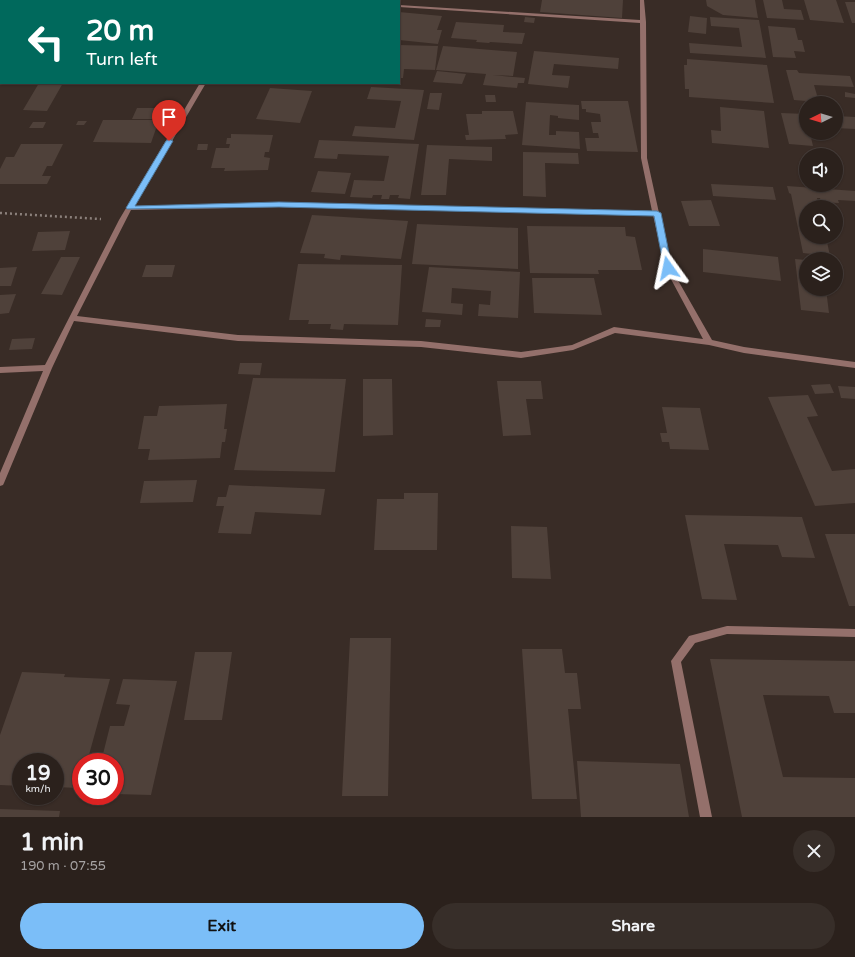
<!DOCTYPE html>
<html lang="en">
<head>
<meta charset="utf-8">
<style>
  body { margin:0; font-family:"Varela Round",sans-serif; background:#372e29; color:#f1f3f6; height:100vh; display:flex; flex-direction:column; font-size:15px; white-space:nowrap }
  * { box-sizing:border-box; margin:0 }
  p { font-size:13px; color:#a6a3a3 }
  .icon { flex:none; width:22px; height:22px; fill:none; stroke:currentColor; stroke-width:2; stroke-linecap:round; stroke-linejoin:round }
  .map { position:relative; height:817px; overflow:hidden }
  .panel { display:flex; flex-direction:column; background:#2b211c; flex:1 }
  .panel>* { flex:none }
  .banner { position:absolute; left:0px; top:0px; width:400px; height:84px; box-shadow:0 1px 3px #0004,0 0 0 1px #473e3b; background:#00695c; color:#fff; overflow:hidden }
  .needle { width:26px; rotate:265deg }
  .controls { position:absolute; left:799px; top:96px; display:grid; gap:8px }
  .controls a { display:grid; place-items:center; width:44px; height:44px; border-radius:50%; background:#2b211c; box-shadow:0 1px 3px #0004,0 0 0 1px #473e3b; font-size:20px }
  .speed { position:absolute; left:12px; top:753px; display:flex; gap:8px; font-size:20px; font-weight:700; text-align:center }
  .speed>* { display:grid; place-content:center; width:52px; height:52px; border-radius:50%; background:#2b211c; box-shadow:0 1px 3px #0004,0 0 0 1px #473e3b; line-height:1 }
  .speed small { font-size:10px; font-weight:400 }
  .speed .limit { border:6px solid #d22; background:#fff; color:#111 }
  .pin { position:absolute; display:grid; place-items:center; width:34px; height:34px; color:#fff; margin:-41px -17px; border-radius:50% 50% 50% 0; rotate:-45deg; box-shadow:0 0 4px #0007 }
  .pin .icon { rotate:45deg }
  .me { position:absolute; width:44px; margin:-22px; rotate:348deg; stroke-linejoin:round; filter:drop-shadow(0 0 3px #0008) }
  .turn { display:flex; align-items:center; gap:14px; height:84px; padding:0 20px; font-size:18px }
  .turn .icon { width:52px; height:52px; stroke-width:2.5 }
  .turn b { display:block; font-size:28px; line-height:34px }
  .round { display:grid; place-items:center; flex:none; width:42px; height:42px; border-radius:21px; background:#372e29 }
  .summary { display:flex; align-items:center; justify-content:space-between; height:68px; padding:0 20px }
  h1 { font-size:24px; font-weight:700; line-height:30px }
  .button { display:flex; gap:8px; margin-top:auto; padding:8px 20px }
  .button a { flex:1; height:46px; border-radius:24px; background:#7bbef8; color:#111; font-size:16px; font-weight:700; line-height:46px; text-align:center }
  .button a+a { background:#372e29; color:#f1f3f6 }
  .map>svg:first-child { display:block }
  .building { fill:#4f413a }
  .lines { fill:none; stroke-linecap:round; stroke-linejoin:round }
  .path { stroke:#8b807b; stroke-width:2.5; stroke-dasharray:2 3; stroke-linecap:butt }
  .street { fill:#94706b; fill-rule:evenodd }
  .route { fill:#7bbef8; stroke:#507ca1 }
</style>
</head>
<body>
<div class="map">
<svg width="855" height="817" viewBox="0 0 855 817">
  <rect width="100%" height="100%" fill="#392c26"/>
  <!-- building -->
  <path class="building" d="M542 0H623L622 18 540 12Z
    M706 0H755L758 18 723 15 707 6Z
    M763 0H782L784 9 801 10 804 20 767 18Z
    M804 0H836L844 23 810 20Z
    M845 2H855V23H852Z
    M399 12 442 16 437 30H442L438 44 399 40Z
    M690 16 707 18 706 34 688 32Z
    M525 17 535 18 534 23 524 22Z
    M710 17 759 20 766 58 690 53 689 43 742 47 739 28 711 26Z
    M456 22 504 25 503 32 525 33 522 44 490 42 489 43 476 42 477 40 451 38Z
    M768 26 795 28 798 40H802L805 52 794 51 796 58 773 57Z
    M399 45 438 46 435 70 404 69 403 78H399Z
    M443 46 517 52 513 76 492 75 525 78 524 83H518L517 88 483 85 486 74 436 70Z
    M534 51 619 58 618 69 554 64 552 75 570 76 568 88 528 84Z
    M687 59 767 65 774 103 689 97V89H685L684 65H687Z
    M786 70H797L799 73 850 76 854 87 814 85 819 102 794 100Z
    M437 71 466 74 462 84 433 82Z
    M39 83H63L47 111 23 110Z
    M371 87 424 90 414 140 352 136 355 126 395 128 401 101 367 99Z
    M270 88 312 91 300 123 256 119Z
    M845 92 855 94V98L845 97Z
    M430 93H442L439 110 427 109Z
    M485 95H495L496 102H486Z
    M581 101H628L638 152 587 151 585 138H599L598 133H593L591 122H601L600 114 586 112V109H582Z
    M526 102 579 105V120L558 118V116L550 115 549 135H556V131L579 132 580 149 522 145Z
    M720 107 764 111 769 148 712 143 711 130 721 131Z
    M137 108H165L161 119H132Z
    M482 111H513L518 134 505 135 506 139 466 140 465 135H469L466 114H482Z
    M781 113 806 114V133H810L813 146 789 144Z
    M836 116 855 117V129L836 128Z
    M103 120H159L151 143 93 142Z
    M78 121H87L84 125H76Z
    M33 122H46L43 128H29Z
    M231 134 273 135 269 152H265L264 157 270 158 268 170 224 171 225 168H211L216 148H229L230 144H226L227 138H231Z
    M319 140 419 144 410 199 398 198 399 195H390L389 199H381L382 195H373L372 198 350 197 354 180 384 181 389 156 338 154 337 159 314 158Z
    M21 144H63L52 166H47L42 176H51L47 184H0V169L6 157H14Z
    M198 144H208L207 150H197Z
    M427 145 492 147V161L449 159 446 195H421Z
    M523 152 578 153 579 164 545 163 546 197 523 196Z
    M318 171 351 173 345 194 311 192Z
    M711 184 773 187 776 200 713 196Z
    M787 186 855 191V201L838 200 839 203 821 202 820 198H817L819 207H806V237H826L830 256 803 253 791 194 789 193Z
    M711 200 720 226H689L681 201Z
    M312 215 408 221 401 259 341 255 340 260 324 258 325 254 300 253Z
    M417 224 518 228V269L412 264Z
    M527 226 625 227 626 236 635 237 642 270H598L599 274 530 273Z
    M70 231 65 250 32 251 38 232Z
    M703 249 778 257 781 281 703 272Z
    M61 257H80L62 295 41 294Z
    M795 259 806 260V289H826L829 313 801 310Z
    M298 264 402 265 398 325 344 324 343 330 330 329 331 324H308L309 320H289Z
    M146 265H175L172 277H142Z
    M17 267 11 286H0V268Z
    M429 267 520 272 518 318 478 316 479 304 490 305 491 291 452 288 451 303 463 304 462 315 422 312Z
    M532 278H594L602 315 534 313Z
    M16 294 9 313 0 314V295Z
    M426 319 441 320 440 327H425Z
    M35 338 32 349 9 350 12 339Z
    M240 363H262L260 375 238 374Z
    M253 378 346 379 335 472 234 470Z
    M363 379H392L393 435 363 436Z
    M497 381H541L543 399H526L531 435 503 436Z
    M830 384 834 393 815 394 811 385Z
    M838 386 855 387V399L841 398Z
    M808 395 818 416 807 417 832 471 855 469V503L815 506 768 397Z
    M227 404 224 429H227L225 442H222L220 458 148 460 150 449H138L144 416H157L159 406Z
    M662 407 700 408 709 450 670 449 669 442H662L660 433H667Z
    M197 480 193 502 140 503 144 481Z
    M229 485 325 489 321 515 255 512 251 534 218 533 224 506H216L218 497H226Z
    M404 493H438L437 550H374L377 499H404Z
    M685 515 802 517 815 558 782 557 778 545 724 544 737 600 702 599Z
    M511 526 547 527 551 579 512 578Z
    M825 534H855V606H849Z
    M350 638H391L388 796H342Z
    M522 649H562L565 673H577L581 709H568L577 799H532Z
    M195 652H232L222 720H184Z
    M710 659 855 661V713H834L829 696 763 695 783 777 855 778V817H742Z
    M22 672 65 674 64 677 110 679 87 762H81V782L79 788 55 787V762H21V786L0 785V735Z
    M123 679 177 681 151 795 115 794V762H101L110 726H124L130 705 116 704Z
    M577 761 680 764 689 817H581Z
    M0 809 60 811 59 817H0Z"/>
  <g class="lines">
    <!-- path -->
    <path class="path" d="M0 213 101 219"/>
    <!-- street -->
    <path class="street" d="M321 0H338V1H321Z
      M640 0H644L646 22 647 158 671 268 712 340 744 347 855 362V368L744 353 709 345 615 333 573 350 521 358 421 347 238 341 74 321 52 368 4 483 3 485 0 486V473L43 371 0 373V367L45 365 119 220 200 83H206L134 206 279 203 652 211 641 158 640 23 399 7V5L640 20ZM279 207 653 215 665 268 703 339 614 327 572 345 521 352 421 341 238 335 77 316 131 210Z
      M0 12H1L0 16Z
      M0 39H1V43H0Z
      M727 626 855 629V637L727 634 695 643 681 662 712 817H700L671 661 689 636Z"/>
  </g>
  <!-- route -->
  <path class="route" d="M169 139 173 141 135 206 279 202 657 211 661 213 672 268 668 270 664 268 654 216 279 207 127 209 126 208 166 141Z"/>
</svg>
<div class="controls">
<a><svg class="needle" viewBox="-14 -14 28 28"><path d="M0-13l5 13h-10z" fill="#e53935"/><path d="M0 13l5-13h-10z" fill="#a6a3a3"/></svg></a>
<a><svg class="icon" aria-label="sound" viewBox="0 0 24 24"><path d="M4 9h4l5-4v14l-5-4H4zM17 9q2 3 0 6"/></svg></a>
<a><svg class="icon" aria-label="search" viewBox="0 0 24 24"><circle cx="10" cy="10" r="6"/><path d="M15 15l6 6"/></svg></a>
<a><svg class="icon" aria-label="layers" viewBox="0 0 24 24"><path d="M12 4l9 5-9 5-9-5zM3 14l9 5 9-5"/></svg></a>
</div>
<div class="speed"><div>19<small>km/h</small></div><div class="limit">30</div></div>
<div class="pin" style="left:169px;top:141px;background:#d93025"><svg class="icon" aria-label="arrive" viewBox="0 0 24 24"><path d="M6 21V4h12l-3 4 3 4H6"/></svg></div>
<svg class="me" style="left:668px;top:268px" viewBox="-20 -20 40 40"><path d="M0-17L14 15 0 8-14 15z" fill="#7bbef8" stroke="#fff" stroke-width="4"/></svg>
<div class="banner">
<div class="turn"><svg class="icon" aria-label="left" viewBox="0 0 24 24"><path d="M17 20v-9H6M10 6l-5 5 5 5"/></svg><div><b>20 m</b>Turn left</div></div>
</div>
</div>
<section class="panel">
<div class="summary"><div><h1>1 min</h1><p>190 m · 07:55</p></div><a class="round"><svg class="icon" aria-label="close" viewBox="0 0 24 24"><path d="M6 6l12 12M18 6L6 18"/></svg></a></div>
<div class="button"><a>Exit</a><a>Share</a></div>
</section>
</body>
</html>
